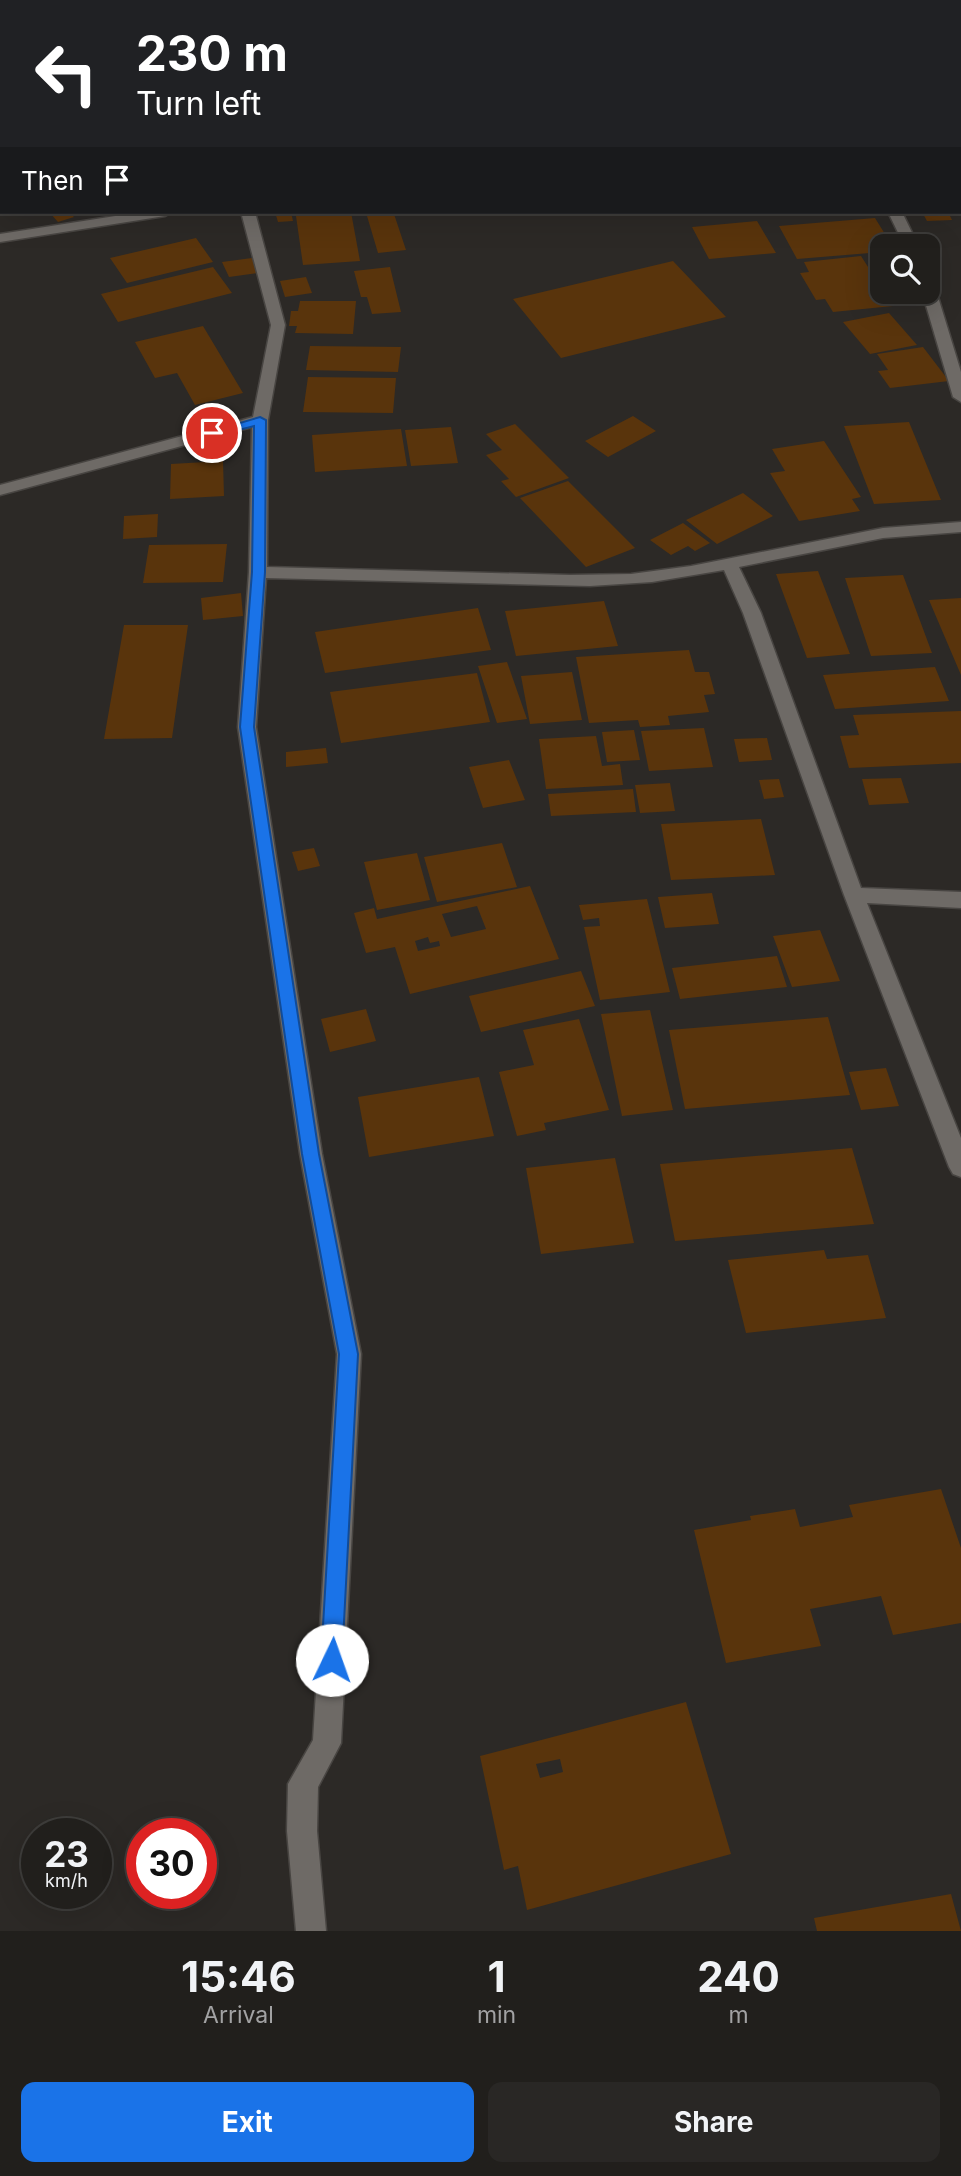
<!DOCTYPE html>
<html lang="en">
<head>
<meta charset="utf-8">
<style>
  body { margin:0; font-family:Inter,sans-serif; background:#292725; color:#f1f3f6; height:100vh; display:flex; flex-direction:column; font-size:26px; white-space:nowrap }
  * { box-sizing:border-box; margin:0 }
  p { font-size:23px; color:#a2a2a3 }
  .icon { flex:none; width:38px; height:38px; fill:none; stroke:currentColor; stroke-width:2; stroke-linecap:round; stroke-linejoin:round }
  .map { position:relative; height:1931px; overflow:hidden }
  .sheet { display:flex; flex-direction:column; background:#211f1c; flex:1 }
  .sheet>* { flex:none }
  .banner { position:absolute; left:0px; top:0px; width:962px; height:214px; box-shadow:0 7px 28px #0002,0 0 0 2px #3e3d3b; background:#202124; color:#fff; overflow:hidden }
  .tools { position:absolute; left:870px; top:234px; display:grid; gap:14px }
  .tools a { display:grid; place-items:center; width:70px; height:70px; border-radius:14px; background:#211f1c; box-shadow:0 7px 28px #0002,0 0 0 2px #3e3d3b; font-size:35px }
  .speed { position:absolute; left:21px; top:1818px; display:flex; gap:14px; font-size:35px; font-weight:700; text-align:center }
  .speed>* { display:grid; place-content:center; width:91px; height:91px; border-radius:50%; background:#211f1c; box-shadow:0 7px 28px #0002,0 0 0 2px #3e3d3b; line-height:1 }
  .speed small { font-size:18px; font-weight:400 }
  .speed .limit { border:10px solid #d22; background:#fff; color:#111 }
  .pin { position:absolute; display:grid; place-items:center; width:60px; height:60px; color:#fff; margin:-30px; border:4px solid #fff; border-radius:50%; box-shadow:0 2px 7px #0007 }
  .me { position:absolute; width:77px; margin:-38px; rotate:3deg; stroke-linejoin:round; filter:drop-shadow(0 0 5px #0008) }
  .turn { display:flex; align-items:center; gap:24px; height:147px; padding:0 21px; font-size:32px }
  .turn .icon { width:91px; height:91px; stroke-width:2.5 }
  .turn b { display:block; font-size:49px; line-height:60px }
  .then { display:flex; align-items:center; height:66px; padding:0 21px; background:#0003; gap:14px; font-size:26px }
  .eta { display:flex; justify-content:space-evenly; align-items:center; height:119px; text-align:center }
  .eta b { font-size:42px; font-weight:700; line-height:49px }
  .primary-button { display:flex; gap:14px; margin-top:auto; padding:14px 21px }
  .primary-button a { flex:1; height:80px; border-radius:14px; background:#1a73e8; color:#fff; font-size:28px; font-weight:700; line-height:80px; text-align:center }
  .primary-button a+a { background:#292725; color:#f1f3f6 }
  .map>svg:first-child { display:block }
  .building { fill:#59340c; fill-rule:evenodd }
  .lines { fill:none; stroke-linecap:round; stroke-linejoin:round }
  .street-casing { stroke:#484542; stroke-width:3 }
  .street { fill:#6e6a66; fill-rule:evenodd }
  .route { fill:#1a73e8; stroke:#114b97; stroke-width:2 }
</style>
</head>
<body>
<div class="map">
<svg width="961" height="1931" viewBox="0 0 961 1931">
  <rect width="100%" height="100%" fill="#2c2926"/>
  <!-- building -->
  <path class="building" d="M54 212H69L74 217 58 222 50 213Z
    M275 212H291L293 221 278 222Z
    M351 212 360 261 303 265 296 216Z
    M922 212H948L952 220 927 221Z
    M394 214 406 250 378 253 367 216Z
    M875 218 893 247H882V252L797 259 779 226Z
    M757 221 776 253 709 259 692 227Z
    M196 238 213 262 127 283 110 258Z
    M861 256 893 306 833 312 825 299 816 300 800 273 809 272 804 262Z
    M252 258 258 273 229 277 222 262Z
    M673 261 726 317 561 358 513 299Z
    M213 267 232 293 118 322 101 294Z
    M390 267 401 312 372 314 367 297H361L354 271Z
    M306 277 312 293 285 297 280 281Z
    M300 301H356L353 334 295 333 297 326H289L291 311H298Z
    M889 313 917 345 870 354 843 322Z
    M203 326 243 393 195 405 177 373 155 378 135 342Z
    M310 346 401 347 398 372 306 370Z
    M923 347 949 381 890 388 878 371 888 370 877 354Z
    M308 377 396 378 393 413 303 412Z
    M633 416 656 431 608 457 585 441Z
    M909 422 941 500 874 504 844 426Z
    M515 424 569 478 516 497 501 481 509 479 486 455 502 450 486 434Z
    M451 427 458 463 411 466 405 430Z
    M401 429 407 466 315 472 312 435Z
    M824 441 861 497 852 499 860 511 799 521 770 473 785 471 772 449Z
    M223 461 224 496 170 499 171 464Z
    M568 481 635 548 586 567 520 498Z
    M743 493 773 516 717 544 686 520Z
    M158 514 157 537 123 539 124 516Z
    M683 523 710 543 695 551 688 546 671 555 650 540Z
    M227 544 223 582 143 583 149 545Z
    M818 571 850 654 807 658 776 574Z
    M903 575 932 653 871 656 845 578Z
    M241 593 243 616 203 620 201 598Z
    M961 598V675L929 600Z
    M604 601 618 646 516 656 505 611Z
    M478 608 491 650 325 673 315 632Z
    M124 625H188L172 738 104 739Z
    M689 650 695 672H709L715 694 704 695 709 712 668 716 670 725 640 727 638 720 589 723 576 657Z
    M507 662 527 719 497 723 478 666Z
    M935 667 949 701 835 709 823 675Z
    M572 672 582 720 530 724 521 676Z
    M477 673 490 722 341 743 330 692Z
    M961 711V763L849 768 840 736 859 735 853 715Z
    M704 728 713 767 649 771 641 731Z
    M634 730 640 760 607 762 602 732Z
    M596 736 602 766 620 764 623 785 546 789 539 739Z
    M767 738 772 760 739 762 734 739Z
    M326 748 328 763 286 767V752Z
    M509 760 525 800 483 808 469 767Z
    M901 778 909 803 869 805 862 779Z
    M779 779 784 797 764 799 759 780Z
    M670 783 675 811 640 813 635 785Z
    M633 789 636 812 551 816 548 794Z
    M761 819 775 875 671 880 661 824Z
    M502 843 517 887 437 902 424 857Z
    M314 848 320 866 298 871 292 852Z
    M417 853 430 900 377 910 364 862Z
    M530 886 559 959 410 994 395 947 366 953 354 913 374 908 377 919ZM477 906 486 929 451 937 442 914ZM428 937 430 943 439 941 440 946 418 951 415 941Z
    M712 893 719 924 665 928 658 897Z
    M647 899 670 992 600 1000 584 927 600 926 599 918 583 920 579 905Z
    M820 930 840 981 792 987 773 936Z
    M777 956 787 987 680 999 672 968Z
    M581 971 595 1006 481 1032 469 996Z
    M366 1009 376 1041 330 1052 321 1019Z
    M650 1010 673 1110 622 1116 601 1014Z
    M828 1017 850 1095 685 1109 669 1030Z
    M579 1019 609 1110 544 1123 546 1130 517 1136 499 1072 534 1065 523 1030Z
    M886 1068 899 1106 861 1110 849 1072Z
    M479 1077 494 1136 369 1157 358 1097Z
    M852 1148 874 1224 675 1241 660 1164Z
    M615 1158 634 1243 541 1254 526 1168Z
    M824 1250 827 1259 868 1255 886 1318 746 1333 728 1260Z
    M941 1489 961 1548V1623L893 1635 881 1596 810 1609 821 1646 726 1663 694 1530 751 1520 750 1516 795 1509 800 1527 853 1517 849 1505Z
    M686 1702 731 1854 527 1910 518 1866 504 1870 480 1756ZM560 1759 563 1772 540 1778 536 1764Z
    M951 1894 961 1931H817L814 1918Z"/>
  <g class="lines">
    <!-- street casing -->
    <g class="street-casing">
      <path id="street" d="M507 0H526L505 2Z
        M0 12H2V19H0Z
        M141 212H172L165 216 0 242V234Z
        M241 212H255L285 325 268 420 267 567 570 575 631 574 691 566 883 528 961 522V532L883 538 739 567 761 613 861 888 961 892V908L867 903 961 1138V1177L953 1174 949 1167 844 895 743 613 724 570 652 582 590 586 266 578 256 727 322 1154 361 1354 341 1743 318 1787 317 1831 326 1931H296L287 1831 288 1784 313 1740 337 1354 300 1154 238 727 249 572 252 427 0 495V485L253 417 271 325Z
        M888 212H902L919 247H905Z
        M928 283 935 287 961 372V402L953 397 922 292H928Z"/>
    </g>
    <!-- street -->
    <use href="#street" class="street"/>
  </g>
  <!-- route -->
  <path class="route" d="M260 417 266 420 265 572 254 727 319 1154 358 1354 342 1660 339 1667 332 1670 324 1667 321 1660 339 1354 302 1154 240 727 252 572 254 426 212 437 206 433Z"/>
</svg>
<div class="tools">
<a><svg class="icon" aria-label="search" viewBox="0 0 24 24"><circle cx="10" cy="10" r="6"/><path d="M15 15l6 6"/></svg></a>
</div>
<div class="speed"><div>23<small>km/h</small></div><div class="limit">30</div></div>
<div class="pin" style="left:212px;top:433px;background:#d93025"><svg class="icon" aria-label="arrive" viewBox="0 0 24 24"><path d="M6 21V4h12l-3 4 3 4H6"/></svg></div>
<svg class="me" style="left:332px;top:1660px" viewBox="-20 -20 40 40"><circle r="19" fill="#fff"/><path d="M0-13L10 11 0 6-10 11z" fill="#1a73e8"/></svg>
<div class="banner">
<div class="turn"><svg class="icon" aria-label="left" viewBox="0 0 24 24"><path d="M17 20v-9H6M10 6l-5 5 5 5"/></svg><div><b>230 m</b>Turn left</div></div>
<div class="then">Then<svg class="icon" aria-label="arrive" viewBox="0 0 24 24"><path d="M6 21V4h12l-3 4 3 4H6"/></svg></div>
</div>
</div>
<section class="sheet">
<div class="eta">
<div><b>15:46</b><p>Arrival</p></div>
<div><b>1</b><p>min</p></div>
<div><b>240</b><p>m</p></div>
</div>
<div class="primary-button"><a>Exit</a><a>Share</a></div>
</section>
</body>
</html>
